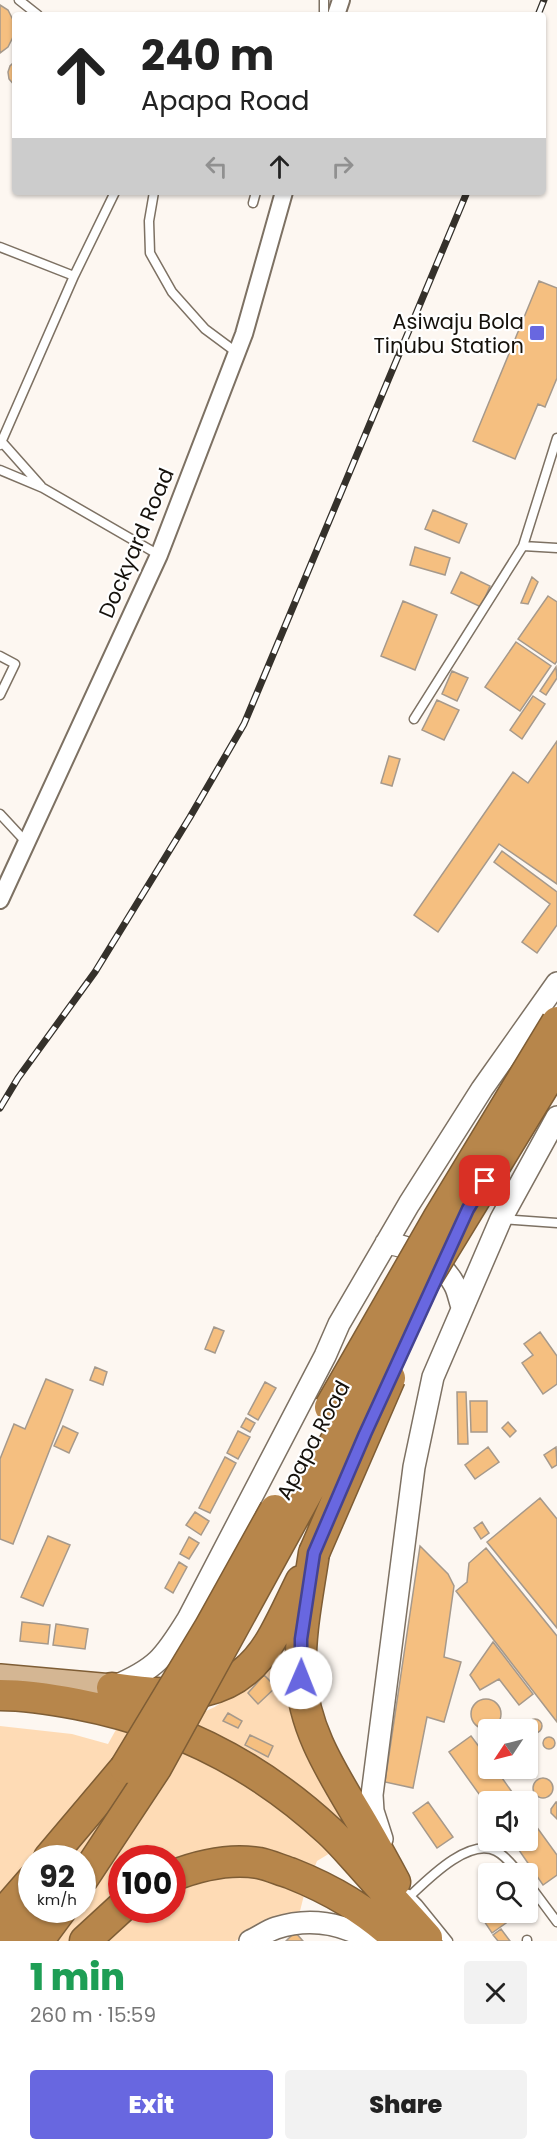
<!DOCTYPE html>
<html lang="en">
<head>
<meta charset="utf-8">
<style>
  body { margin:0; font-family:Poppins,sans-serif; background:#f2f2f2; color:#222; height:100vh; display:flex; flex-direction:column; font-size:22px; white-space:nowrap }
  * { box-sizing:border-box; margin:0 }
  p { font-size:20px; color:#767676 }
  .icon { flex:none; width:33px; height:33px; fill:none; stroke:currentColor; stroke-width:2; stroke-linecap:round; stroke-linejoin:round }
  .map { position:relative; height:1941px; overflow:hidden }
  .drawer { display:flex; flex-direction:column; background:#fff; flex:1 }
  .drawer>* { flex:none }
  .hud { position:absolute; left:12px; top:12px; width:534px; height:183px; border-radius:6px; box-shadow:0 2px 4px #0004; background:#fff; color:#222; overflow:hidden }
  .needle { width:39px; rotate:235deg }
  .buttons { position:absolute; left:478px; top:1719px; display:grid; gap:12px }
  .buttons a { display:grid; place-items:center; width:60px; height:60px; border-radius:6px; background:#fff; box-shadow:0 2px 4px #0004; font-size:30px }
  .speed { position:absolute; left:18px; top:1845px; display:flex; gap:12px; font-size:30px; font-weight:700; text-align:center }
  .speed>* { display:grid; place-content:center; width:78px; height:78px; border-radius:50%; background:#fff; box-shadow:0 2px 4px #0004; line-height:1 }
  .speed small { font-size:15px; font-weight:400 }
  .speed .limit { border:9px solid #d22; background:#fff; color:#111 }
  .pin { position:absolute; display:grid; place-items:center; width:51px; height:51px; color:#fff; margin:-26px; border-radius:12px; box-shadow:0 3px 9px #0006 }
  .me { position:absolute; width:66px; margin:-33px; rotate:1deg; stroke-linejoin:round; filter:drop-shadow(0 0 4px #0008) }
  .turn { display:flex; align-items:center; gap:21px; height:126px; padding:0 30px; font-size:27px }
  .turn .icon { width:78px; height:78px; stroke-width:2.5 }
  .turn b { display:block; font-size:42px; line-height:51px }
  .lanes { display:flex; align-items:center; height:57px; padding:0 30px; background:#0003; justify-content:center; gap:30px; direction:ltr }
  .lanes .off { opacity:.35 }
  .round { display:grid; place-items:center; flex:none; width:63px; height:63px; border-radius:6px; background:#f2f2f2 }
  .head { display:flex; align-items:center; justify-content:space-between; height:102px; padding:0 30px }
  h1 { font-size:36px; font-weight:800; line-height:45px; color:#1e9e55 }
  .primary-button { display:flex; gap:12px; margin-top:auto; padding:12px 30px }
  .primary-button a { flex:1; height:69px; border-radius:6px; background:#6867e0; color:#fff; font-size:24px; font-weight:800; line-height:69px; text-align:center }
  .primary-button a+a { background:#f2f2f2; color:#222 }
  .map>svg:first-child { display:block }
  .green { fill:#fedbb5; fill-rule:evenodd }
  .building { fill:#f5bf80; stroke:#a6998b; stroke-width:1.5 }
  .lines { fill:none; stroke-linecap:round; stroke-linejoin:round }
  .service-casing { stroke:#7d7163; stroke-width:11 }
  .minor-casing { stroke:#7d7163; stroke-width:20 }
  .tertiary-casing { stroke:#7d7163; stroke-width:24 }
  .primary-casing { stroke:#7e5d35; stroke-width:30 }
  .motorway-casing { stroke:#7e5d35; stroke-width:33 }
  .service { stroke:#fff; stroke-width:8 }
  .minor { stroke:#fff; stroke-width:16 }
  .tertiary { stroke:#fff; stroke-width:21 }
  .primary { stroke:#d4b693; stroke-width:27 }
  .motorway { stroke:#b7864b; stroke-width:30 }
  .rail-casing { stroke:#35312b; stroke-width:7 }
  .rail { stroke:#fff; stroke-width:4.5; stroke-dasharray:14; stroke-linecap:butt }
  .motorway-bridge-casing { stroke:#7e5d35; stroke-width:33; stroke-linecap:butt }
  .motorway-bridge { stroke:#b7864b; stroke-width:30 }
  .route-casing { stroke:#444392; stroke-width:15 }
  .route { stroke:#6867e0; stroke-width:10 }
  .poi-dot { fill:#6867e0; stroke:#fff; stroke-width:2 }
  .labels { text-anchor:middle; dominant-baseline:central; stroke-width:4.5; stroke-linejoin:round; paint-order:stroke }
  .poi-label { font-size:21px; fill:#15110b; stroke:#fff; text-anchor:end }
  .street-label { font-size:21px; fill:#15110b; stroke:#fff }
</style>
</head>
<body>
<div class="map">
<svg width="557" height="1941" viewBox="0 0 557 1941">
  <rect width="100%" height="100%" fill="#fdf7f1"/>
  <!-- green -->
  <path class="green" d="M293 1646 360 1835 317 1861 304 1895 299 1915 272 1920 235 1941H0V1726L72 1734 108 1744 128 1708 203 1712C226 1705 236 1686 253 1671 264 1661 280 1654 293 1646ZM32 1858H82V1910H32ZM122 1858H172V1910H122Z"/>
  <!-- building -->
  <path class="building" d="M0 5 8 10 14 22V35L8 47 0 53Z
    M15 61V86L9 79 8 72 10 66Z
    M539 281 557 288V378L545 407 538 404 515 459 473 441Z
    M433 510 467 524 459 543 425 529Z
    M415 547 450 558 445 575 410 565Z
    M461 572 490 586 481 607 451 593Z
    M532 577 538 582 528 604 521 603Z
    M548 596 557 602V661L555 664 518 639Z
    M403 601 437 615 415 670 381 656Z
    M516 642 551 666 520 711 485 687Z
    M556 667 557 678 546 695 540 691Z
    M452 671 468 678 457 701 442 694Z
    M533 696 545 704 522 739 510 730Z
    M437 700 459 710 444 740 422 730Z
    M557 741V884L499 844 438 932 414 915 513 772 528 783Z
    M389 756 400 759 392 786 381 783Z
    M502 851 557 892V925L537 953 522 942 550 904 494 862Z
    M214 1327 224 1331 215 1353 205 1349Z
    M540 1332 557 1356V1384L543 1394 522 1363 533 1355 524 1344Z
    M95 1367 107 1372 103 1385 90 1380Z
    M46 1379 73 1390 13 1544 0 1539V1459L14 1424 25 1429Z
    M265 1382 276 1388 258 1420 248 1414Z
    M457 1392H466L468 1444H458Z
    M470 1401H487V1432H471Z
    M246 1418 255 1423 250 1432 241 1427Z
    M508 1422 516 1431 510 1437 502 1428Z
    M63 1426 78 1433 69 1453 54 1446Z
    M238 1431 250 1437 238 1459 227 1453Z
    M488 1447 499 1462 475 1479 465 1465Z
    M556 1447 557 1465 552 1468 544 1455Z
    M225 1457 236 1463 210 1513 199 1508Z
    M540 1498 557 1519V1628L487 1542Z
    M195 1512 209 1521 201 1535 186 1525Z
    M482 1522 489 1533 481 1539 474 1528Z
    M48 1536 70 1545 43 1606 21 1597Z
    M189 1537 199 1543 189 1559 180 1554Z
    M420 1546 448 1574 454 1586 444 1657 461 1662 444 1722 427 1717 413 1788 385 1782Z
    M486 1548 557 1636V1722L456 1591 467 1582 469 1563Z
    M179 1562 187 1567 173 1593 165 1588Z
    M22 1622 50 1625 48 1644 20 1641Z
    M56 1624 88 1629 85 1649 53 1645Z
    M493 1642 533 1694 519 1705 499 1679 480 1690 470 1675Z
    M264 1675 276 1687 258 1704 248 1693Z
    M471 1714a15 15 0 1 1 30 0a15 15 0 1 1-30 0Z
    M228 1713 242 1721 238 1728 223 1721Z
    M528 1726a7 7 0 1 1 14 0a7 7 0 1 1-14 0Z
    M250 1735 273 1746 268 1757 245 1745Z
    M471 1736 489 1760V1768H495L519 1802H489V1808L449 1752Z
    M543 1743a6 6 0 1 1 12 0a6 6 0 1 1-12 0Z
    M528 1756 532 1757 537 1764 535 1772 527 1775 523 1774 519 1768H528Z
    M533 1788a10 10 0 1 1 20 0a10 10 0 1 1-20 0Z
    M428 1802 453 1837 437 1848 413 1813Z
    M556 1802H557V1819L551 1813V1809Z
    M528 1815 557 1855V1875L543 1885 512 1840H528Z
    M489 1908V1912H499L506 1923 492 1933 480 1915Z
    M501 1929 510 1941H498L493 1935Z
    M295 1932 303 1941H286Z"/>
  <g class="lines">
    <!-- service casing -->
    <g class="service-casing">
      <path id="service" d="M19 0 38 15
        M324 15V0
        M154 192 149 221 150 253 172 292 205 329 236 352
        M253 203 256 192
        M0 247 74 276
        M1 441 41 486
        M0 445 74 276 115 192
        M0 470 43 488 159 555
        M523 546 557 548
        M0 656 15 664 0 695
        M414 719 523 546 557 438
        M0 814 26 842
        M501 1219 557 1223
        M528 1883 557 1922
        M408 1894 418 1904 448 1941
        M410 1896C428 1879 469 1837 496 1851 506 1856 513 1866 520 1874
        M527 1940V1941"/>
    </g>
    <!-- minor casing -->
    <g class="minor-casing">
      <path id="minor" d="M336 15 341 0
        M0 900 159 555 244 334 284 192"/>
    </g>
    <!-- tertiary casing -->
    <g class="tertiary-casing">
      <path id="tertiary" d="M386 1243C412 1247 441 1259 454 1284 458 1290 459 1299 462 1307
        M113 1687C156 1669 164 1658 188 1619L325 1356 339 1324 409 1204 482 1089 557 983
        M382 1839 373 1811 372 1795 414 1467 433 1377 501 1219 557 1117
        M250 1941C259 1937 267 1931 276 1928 310 1917 342 1923 372 1941"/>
    </g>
    <!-- primary casing -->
    <g class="primary-casing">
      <path id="primary" d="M0 1678 112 1688"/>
    </g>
    <!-- motorway casing -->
    <g class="motorway-casing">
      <path id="motorway" d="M314 1553C308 1594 299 1635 301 1676 303 1726 330 1769 355 1811 369 1834 382 1858 395 1882
        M112 1688C180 1697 236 1704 274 1635 284 1617 292 1599 301 1581
        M0 1695C26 1695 51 1699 77 1704 172 1722 258 1765 329 1831 340 1841 350 1853 360 1864 382 1889 405 1913 427 1938
        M49 1858 125 1768
        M172 1876C200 1865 229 1858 259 1863 269 1865 280 1870 290 1873 333 1890 366 1910 400 1941
        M0 1917 32 1880
        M12 1941 34 1910
        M38 1941 61 1910
        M85 1941 122 1907"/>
    </g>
    <!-- service -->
    <use href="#service" class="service"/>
    <!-- minor -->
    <use href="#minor" class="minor"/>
    <!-- tertiary -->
    <use href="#tertiary" class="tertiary"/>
    <!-- primary -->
    <use href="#primary" class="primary"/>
    <!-- motorway -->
    <use href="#motorway" class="motorway"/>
    <!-- rail casing -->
    <g class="rail-casing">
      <path id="rail" d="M538 15 544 0
        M0 1108 18 1078 95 972 190 817 244 724 467 192"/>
    </g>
    <!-- rail -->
    <use href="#rail" class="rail"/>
    <!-- motorway-bridge casing -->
    <g class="motorway-bridge-casing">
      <path id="motorway-bridge" d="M330 1407 439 1217 557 1022
        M314 1553 390 1378
        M125 1768 210 1627 275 1510
        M82 1880 156 1768 409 1307 557 1064"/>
    </g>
    <!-- motorway-bridge -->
    <use href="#motorway-bridge" class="motorway-bridge"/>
  </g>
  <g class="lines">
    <!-- route casing -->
    <g class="route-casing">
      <path id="route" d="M301 1678V1639L314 1553 365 1434 468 1209 485 1181"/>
    </g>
    <!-- route -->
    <use href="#route" class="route"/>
  </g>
  <!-- markers -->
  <rect class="poi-dot" x="529" y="325" width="16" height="16" rx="3"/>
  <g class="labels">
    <!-- poi labels -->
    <g class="poi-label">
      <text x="524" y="321">Asiwaju Bola<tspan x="524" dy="24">Tinubu Station</tspan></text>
    </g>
    <!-- street labels -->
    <g class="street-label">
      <text transform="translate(136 543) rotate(-67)">Dockyard Road</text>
      <text transform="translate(313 1440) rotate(-62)">Apapa Road</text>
    </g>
  </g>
</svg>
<div class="buttons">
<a><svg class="needle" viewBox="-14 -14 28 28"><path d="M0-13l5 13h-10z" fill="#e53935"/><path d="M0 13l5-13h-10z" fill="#767676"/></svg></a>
<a><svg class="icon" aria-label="sound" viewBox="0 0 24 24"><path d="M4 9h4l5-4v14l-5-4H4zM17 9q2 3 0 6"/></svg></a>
<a><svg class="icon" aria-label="search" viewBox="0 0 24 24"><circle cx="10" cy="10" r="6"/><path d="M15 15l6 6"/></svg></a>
</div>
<div class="speed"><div>92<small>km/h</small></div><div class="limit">100</div></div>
<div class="pin" style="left:485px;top:1181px;background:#d93025"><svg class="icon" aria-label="arrive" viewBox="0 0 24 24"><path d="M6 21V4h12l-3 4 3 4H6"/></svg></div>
<svg class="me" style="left:301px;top:1678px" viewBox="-20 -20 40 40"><circle r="19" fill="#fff"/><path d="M0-13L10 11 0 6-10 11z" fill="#6867e0"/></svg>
<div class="hud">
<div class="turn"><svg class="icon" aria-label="ahead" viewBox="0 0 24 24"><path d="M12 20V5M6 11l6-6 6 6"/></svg><div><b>240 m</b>Apapa Road</div></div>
<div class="lanes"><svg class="icon off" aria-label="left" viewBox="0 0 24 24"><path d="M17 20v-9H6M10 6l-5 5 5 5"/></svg><svg class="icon" aria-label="ahead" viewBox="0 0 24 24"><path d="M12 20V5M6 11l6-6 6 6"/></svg><svg class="icon off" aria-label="right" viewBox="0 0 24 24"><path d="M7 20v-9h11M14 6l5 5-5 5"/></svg></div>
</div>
</div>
<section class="drawer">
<div class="head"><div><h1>1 min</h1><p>260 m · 15:59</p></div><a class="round"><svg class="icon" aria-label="close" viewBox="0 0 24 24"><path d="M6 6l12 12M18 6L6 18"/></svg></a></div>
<div class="primary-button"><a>Exit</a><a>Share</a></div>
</section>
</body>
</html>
